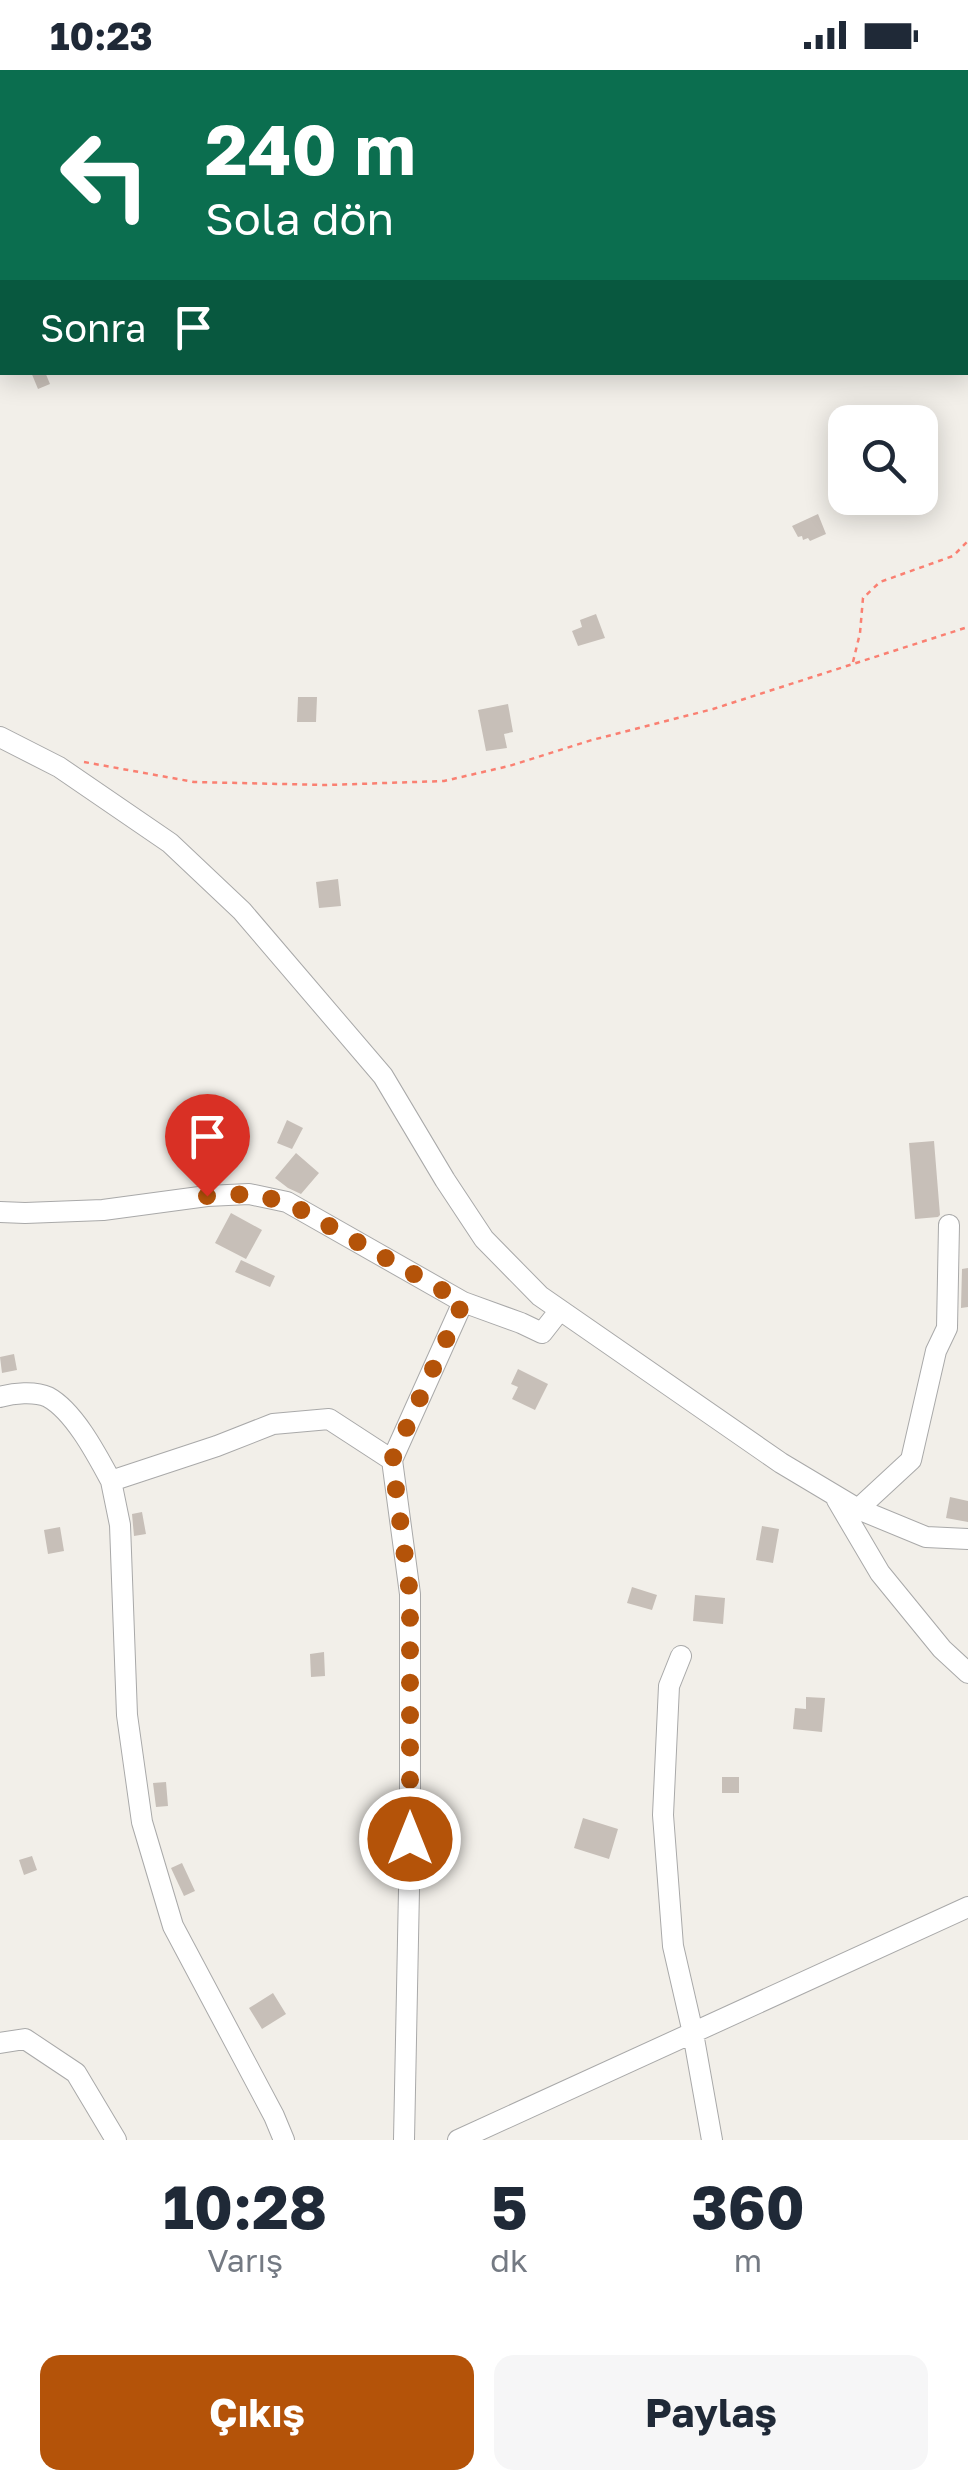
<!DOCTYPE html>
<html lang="tr">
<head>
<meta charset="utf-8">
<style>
  body { margin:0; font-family:"Golos Text",sans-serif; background:#f6f6f7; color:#1f2937; height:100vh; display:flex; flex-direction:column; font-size:38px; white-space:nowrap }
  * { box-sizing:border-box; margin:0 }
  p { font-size:32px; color:#747a83 }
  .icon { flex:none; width:55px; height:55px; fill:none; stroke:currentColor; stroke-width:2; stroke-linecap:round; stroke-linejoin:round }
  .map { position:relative; height:2070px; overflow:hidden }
  .sheet { display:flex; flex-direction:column; background:#fff; flex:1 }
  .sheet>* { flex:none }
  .hud { position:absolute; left:0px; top:0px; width:970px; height:305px; box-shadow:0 5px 25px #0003; background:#0b6e4f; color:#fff; overflow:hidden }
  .tools { position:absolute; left:828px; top:335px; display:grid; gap:20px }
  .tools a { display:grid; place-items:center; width:110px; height:110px; border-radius:20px; background:#fff; box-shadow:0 5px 25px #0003; font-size:50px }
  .pin { position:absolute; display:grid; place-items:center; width:85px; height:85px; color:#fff; margin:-102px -42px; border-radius:50% 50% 50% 0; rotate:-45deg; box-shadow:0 0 10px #0007 }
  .pin .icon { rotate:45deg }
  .me { position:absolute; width:110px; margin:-55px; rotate:0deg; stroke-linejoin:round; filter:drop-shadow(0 0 8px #0008) }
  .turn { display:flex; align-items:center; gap:35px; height:210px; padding:0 40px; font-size:45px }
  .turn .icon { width:130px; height:130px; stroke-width:2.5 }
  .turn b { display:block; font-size:70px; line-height:85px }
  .then { display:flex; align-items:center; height:95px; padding:0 40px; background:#0003; gap:20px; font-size:38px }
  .eta { display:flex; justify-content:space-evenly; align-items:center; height:170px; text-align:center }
  .eta b { font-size:60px; font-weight:700; line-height:70px }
  .button { display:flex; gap:20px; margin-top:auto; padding:20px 40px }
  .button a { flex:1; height:115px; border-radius:20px; background:#b45309; color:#fff; font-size:40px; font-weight:700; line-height:115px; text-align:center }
  .button a+a { background:#f6f6f7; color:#1f2937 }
  .status { display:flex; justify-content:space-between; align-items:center; height:70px; padding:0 50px; background:#fff; direction:ltr }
  .status svg { height:28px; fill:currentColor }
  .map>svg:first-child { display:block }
  .building { fill:#c7bfb8 }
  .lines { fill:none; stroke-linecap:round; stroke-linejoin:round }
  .minor-casing { stroke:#a9a9a9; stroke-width:22 }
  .path { stroke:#fa8072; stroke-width:2.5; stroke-dasharray:5 5; stroke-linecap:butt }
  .minor { stroke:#fff; stroke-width:20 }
  .route { stroke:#b45309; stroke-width:18; stroke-dasharray:0 32.4 }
</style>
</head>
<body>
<div class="status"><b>10:23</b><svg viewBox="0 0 49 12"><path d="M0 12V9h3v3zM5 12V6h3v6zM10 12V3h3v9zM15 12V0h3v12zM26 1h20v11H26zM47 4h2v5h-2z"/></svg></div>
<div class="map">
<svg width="968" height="2070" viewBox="0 0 968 2070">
  <rect width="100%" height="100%" fill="#f2efe9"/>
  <!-- building -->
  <path class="building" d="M31 302H45L50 314 38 319Z
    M818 444 826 464 810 471 808 468 803 470 802 466 798 467 792 456Z
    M596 544 605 568 578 576 572 561 582 557 580 550Z
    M298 627H317L316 652H297Z
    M508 634 513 662 504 664 507 678 486 681 478 640Z
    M338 809 341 836 319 838 316 812Z
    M287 1050 303 1058 292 1079 277 1073Z
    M934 1071 940 1145 938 1147 915 1149 909 1073Z
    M296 1083 319 1103 301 1124 288 1118 275 1108Z
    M231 1143 262 1160 246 1189 215 1173Z
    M241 1190 275 1206 270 1217 235 1202Z
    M968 1198V1237L961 1238 962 1199Z
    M14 1284 17 1300 2 1303 0 1287Z
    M518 1299 548 1314 535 1340 512 1329 518 1317 511 1314Z
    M950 1427 968 1431V1452L946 1448Z
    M142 1442 146 1464 134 1466 132 1444Z
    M762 1456 779 1459 773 1493 756 1490Z
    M60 1457 64 1481 48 1484 44 1460Z
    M632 1517 657 1525 652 1540 627 1533Z
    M695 1525 725 1528 723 1554 693 1551Z
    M324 1582 325 1606 311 1607 310 1584Z
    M806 1627 825 1628 822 1662 793 1659 795 1638 806 1639Z
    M722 1707H739V1723H722Z
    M166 1712 168 1736 156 1737 153 1713Z
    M583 1748 618 1759 609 1789 574 1778Z
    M32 1786 37 1800 24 1805 19 1790Z
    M182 1793 195 1821 184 1826 171 1798Z
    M273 1923 286 1944 262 1959 249 1938Z"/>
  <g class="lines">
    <!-- minor casing -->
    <g class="minor-casing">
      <path id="minor" d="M650 0 655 2
        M471 2 476 0
        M0 227 2 226
        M0 667 59 697 170 773 242 841 383 1006 445 1110 484 1169 540 1226 781 1393 858 1439 926 1467 968 1469
        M0 1142 25 1143 103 1140 207 1126 249 1124 287 1132 463 1232 521 1253 542 1263 560 1240
        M0 1327C13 1323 35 1321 48 1327 74 1341 97 1385 111 1411
        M837 1430 880 1503 942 1579 968 1603
        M858 1439 911 1390 936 1281 947 1258 949 1155
        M681 1586 669 1616 663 1745 673 1876 693 1963 712 2070
        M0 1973 25 1969 76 2003 116 2070
        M284 2070 274 2046 173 1856 142 1752 127 1645 120 1455 111 1411 217 1376 273 1354 329 1349 392 1390
        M404 2070 410 1769V1524L392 1390 463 1232
        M458 2070 968 1837"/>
    </g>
    <!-- path -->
    <path class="path" d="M853 592 860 563 863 528 880 512 953 486 968 471
      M84 692 194 712 327 715 444 711 509 696 592 670 713 639 968 557"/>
    <!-- minor -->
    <use href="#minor" class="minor"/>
  </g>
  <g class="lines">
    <!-- route -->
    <path class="route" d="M207 1126 249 1124 287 1132 463 1232 392 1390 410 1524V1769"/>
  </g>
</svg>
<div class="tools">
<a><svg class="icon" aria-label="search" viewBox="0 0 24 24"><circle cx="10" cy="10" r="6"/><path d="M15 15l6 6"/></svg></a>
</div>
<div class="pin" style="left:207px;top:1126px;background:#d93025"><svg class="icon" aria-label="arrive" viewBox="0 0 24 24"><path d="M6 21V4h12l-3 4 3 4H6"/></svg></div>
<svg class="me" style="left:410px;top:1769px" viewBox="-20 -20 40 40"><circle r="17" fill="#b45309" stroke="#fff" stroke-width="3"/><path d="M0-11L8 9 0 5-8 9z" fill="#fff"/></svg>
<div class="hud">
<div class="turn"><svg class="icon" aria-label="left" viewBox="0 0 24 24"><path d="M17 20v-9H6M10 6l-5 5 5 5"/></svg><div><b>240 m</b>Sola dön</div></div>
<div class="then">Sonra<svg class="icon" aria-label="arrive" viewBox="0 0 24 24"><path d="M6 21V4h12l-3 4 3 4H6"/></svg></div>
</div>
</div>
<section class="sheet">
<div class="eta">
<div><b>10:28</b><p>Varış</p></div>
<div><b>5</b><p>dk</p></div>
<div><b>360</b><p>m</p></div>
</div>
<div class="button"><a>Çıkış</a><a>Paylaş</a></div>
</section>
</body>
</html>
